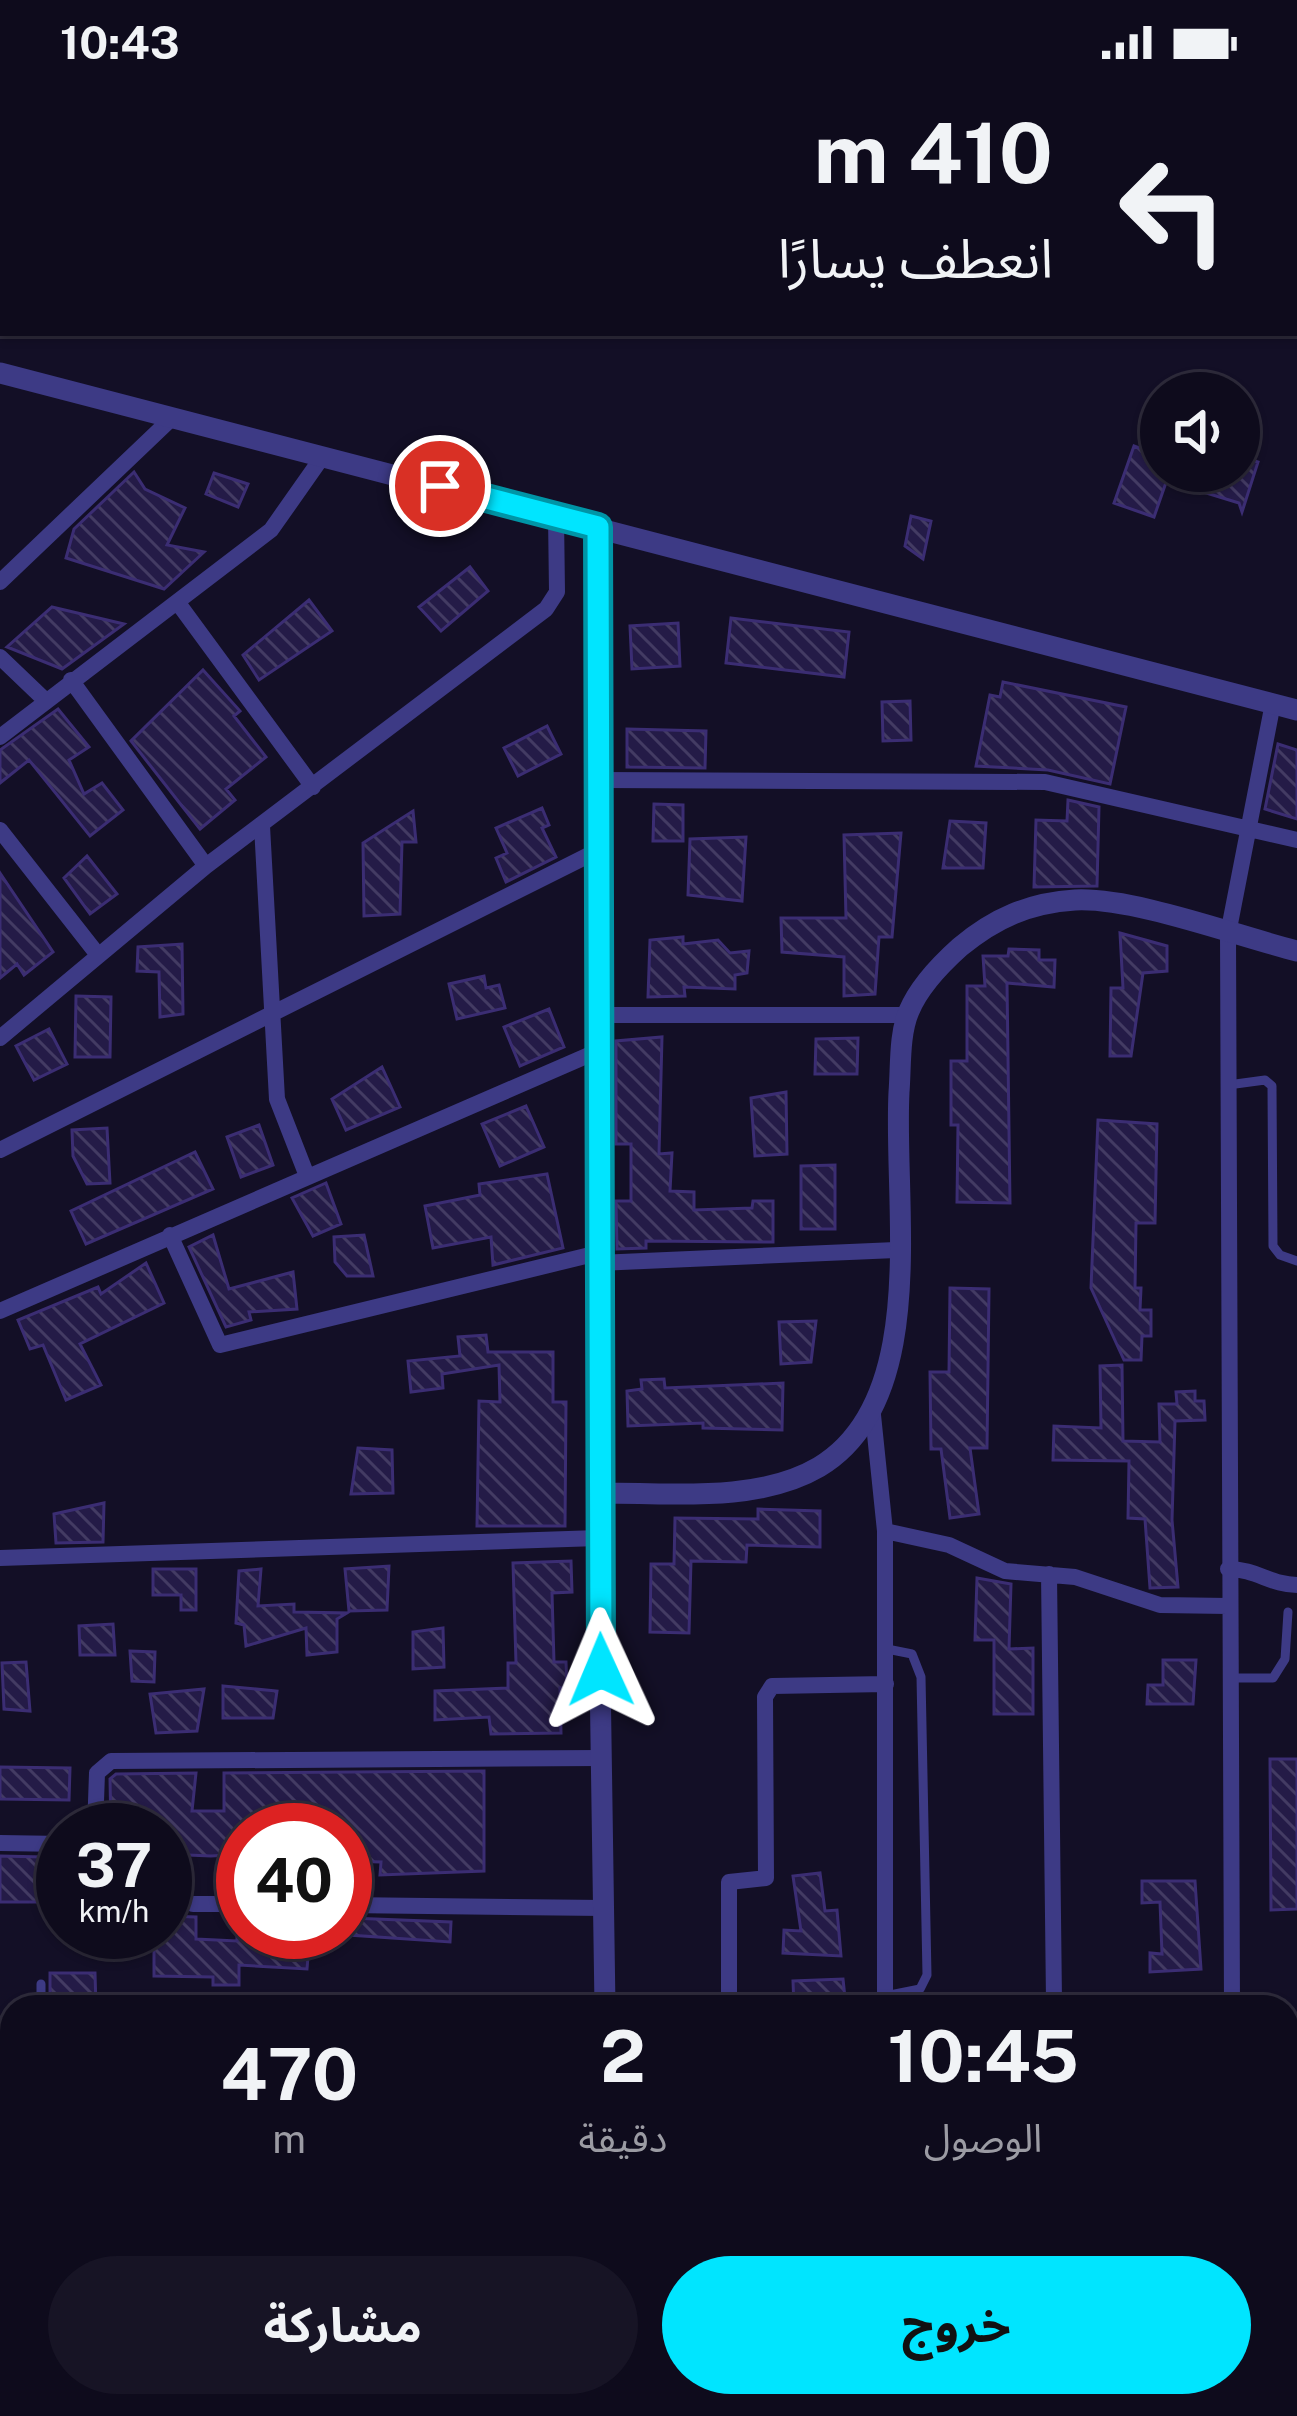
<!DOCTYPE html>
<html lang="ar">
<head>
<meta charset="utf-8">
<style>
  body { margin:0; font-family:"Public Sans","Noto Sans Arabic",sans-serif; background:#171425; color:#f1f3f6; direction:rtl; height:100vh; display:flex; flex-direction:column; font-size:45px; white-space:nowrap }
  * { box-sizing:border-box; margin:0 }
  p { font-size:39px; color:#9b9ba3 }
  .icon { flex:none; width:66px; height:66px; fill:none; stroke:currentColor; stroke-width:2; stroke-linecap:round; stroke-linejoin:round }
  .map { position:relative; flex:1; overflow:hidden; direction:ltr }
  .side { position:absolute; left:0px; top:1911px; width:1299px; height:423px; display:flex; flex-direction:column; background:#0e0b1c; border-radius:36px 36px 0 0; box-shadow:0 3px 9px #0004,0 0 0 3px #2e2b3b; direction:rtl }
  .side>* { flex:none }
  .banner { position:absolute; left:0px; top:0px; width:1299px; height:252px; box-shadow:0 3px 9px #0004,0 0 0 3px #2e2b3b; direction:rtl; background:#0e0b1c; color:#f1f3f6; overflow:hidden }
  .buttons { position:absolute; left:1140px; top:288px; display:grid; gap:24px }
  .buttons a { display:grid; place-items:center; width:120px; height:120px; border-radius:50%; background:#0e0b1c; box-shadow:0 3px 9px #0004,0 0 0 3px #2e2b3b; font-size:60px }
  .speed { position:absolute; left:36px; top:1719px; display:flex; gap:24px; font-size:60px; font-weight:700; text-align:center }
  .speed>* { display:grid; place-content:center; width:156px; height:156px; border-radius:50%; background:#0e0b1c; box-shadow:0 3px 9px #0004,0 0 0 3px #2e2b3b; line-height:1 }
  .speed small { font-size:30px; font-weight:400 }
  .speed .limit { border:18px solid #d22; background:#fff; color:#111 }
  .pin { position:absolute; display:grid; place-items:center; width:102px; height:102px; color:#fff; margin:-51px; border:6px solid #fff; border-radius:50%; box-shadow:0 3px 12px #0007 }
  .me { position:absolute; width:132px; margin:-66px; rotate:359deg; stroke-linejoin:round; filter:drop-shadow(0 0 9px #0008) }
  .turn { display:flex; align-items:center; gap:42px; height:252px; padding:0 48px; font-size:54px }
  .turn .icon { width:156px; height:156px; stroke-width:2.5 }
  .turn b { display:block; font-size:84px; line-height:102px }
  .eta { display:flex; justify-content:space-evenly; align-items:center; height:204px; text-align:center }
  .eta b { font-size:72px; font-weight:700; line-height:84px }
  .button { display:flex; gap:24px; margin-top:auto; padding:24px 48px }
  .button a { flex:1; height:138px; border-radius:72px; background:#00e5ff; color:#111; font-size:48px; font-weight:700; line-height:138px; text-align:center }
  .button a+a { background:#171425; color:#f1f3f6 }
  .status { display:flex; justify-content:space-between; align-items:center; height:84px; padding:0 60px; background:#0e0b1c; direction:ltr }
  .status svg { height:33px; fill:currentColor }
  .map>svg:first-child { display:block }
  .building { fill:url(#building-back-hatch); stroke:#3b2d73; stroke-width:3 }
  .lines { fill:none; stroke-linecap:round; stroke-linejoin:round }
  .service { stroke:#3d3a85; stroke-width:9 }
  .minor { stroke:#3d3a85; stroke-width:16 }
  .tertiary { stroke:#3d3a85; stroke-width:21 }
  .route-casing { stroke:#0095a6; stroke-width:30 }
  .route { stroke:#00e5ff; stroke-width:21 }
</style>
</head>
<body>
<div class="status"><b>10:43</b><svg viewBox="0 0 49 12"><path d="M0 12V9h3v3zM5 12V6h3v6zM10 12V3h3v9zM15 12V0h3v12zM26 1h20v11H26zM47 4h2v5h-2z"/></svg></div>
<div class="map">
<svg width="1297" height="2332" viewBox="0 0 1297 2332">
  <defs>
    <pattern id="building-back-hatch" width="6" height="6" patternUnits="userSpaceOnUse" patternTransform="scale(3)"><rect width="6" height="6" fill="#241b47"/><path d="M-1 5l2 2M0 0l6 6M5-1l2 2" fill="none" stroke="#433b63"/></pattern>
  </defs>
  <rect width="100%" height="100%" fill="#130f26"/>
  <!-- building -->
  <path class="building" d="M1134 362 1161 372V387H1170L1154 433 1114 419Z
    M1239 372 1258 378 1242 428 1239 419 1203 408 1210 387H1239Z
    M134 388 145 405 185 424 167 461 204 468 164 505 66 474 74 445Z
    M214 389 248 400 238 423 206 410Z
    M911 432 931 437 923 475 905 462Z
    M470 483 488 507 441 547 419 523Z
    M309 516 332 547 259 596 243 571Z
    M52 523 124 540 62 585 7 563Z
    M731 534 849 548 844 593 726 579Z
    M678 539 680 582 632 585 630 542Z
    M203 586 240 627 234 632 266 673 226 705 235 716 200 745 131 657Z
    M1003 598 1126 623 1110 700 1048 686 976 682 990 611 1000 613Z
    M910 617 911 656 883 657 882 618Z
    M58 625 89 663 69 676 84 710 102 699 123 726 90 752 29 676 0 699V666Z
    M547 642 561 670 518 692 504 664Z
    M627 645 706 647 705 684 627 683Z
    M1278 660 1297 666V735L1265 725Z
    M1068 716 1099 723 1097 802 1034 803 1036 736 1067 737Z
    M654 720 683 721V757H653Z
    M542 724 549 741 542 744 556 773 506 798 496 774 507 769 496 744Z
    M413 727 416 758H402L400 830 364 832 363 759Z
    M950 737 986 739 983 784H943Z
    M901 749 892 853H879L875 910 844 912V873L782 868 781 834H846L844 751Z
    M746 753 742 817 688 811 690 755Z
    M87 772 117 810 90 830 64 794Z
    M0 789 53 868 24 891 17 880 0 894Z
    M1120 849 1167 862V887L1143 889 1131 972H1110L1111 904H1123Z
    M683 853V860L718 856 730 869 749 867 747 889 735 891V905L684 903 685 912 648 913 650 856Z
    M182 860 183 930 160 933 159 888 137 887 138 863Z
    M1009 865 1039 866V876H1055L1054 903 1007 899 1010 1119 957 1118 958 1041H951V977H967V902H985L983 872H1008Z
    M484 892 486 904 499 901 505 924 457 935 449 900Z
    M76 912 111 913 110 973H75Z
    M549 925 564 963 520 982 504 943Z
    M49 945 67 980 34 996 16 962Z
    M662 953 659 1070 672 1069 670 1107 694 1108V1126L752 1124 753 1117H773V1158L646 1157V1164L617 1165 616 1117H631V1060H616V957Z
    M858 954 857 990H815L816 955Z
    M382 983 400 1023 346 1046 332 1015Z
    M786 1008 787 1070 755 1072 751 1014Z
    M526 1022 544 1063 500 1082 482 1040Z
    M1098 1036 1157 1040 1155 1139H1136L1135 1204H1141L1140 1226H1151V1252H1142L1141 1276H1124L1091 1204Z
    M259 1041 273 1081 241 1093 227 1053Z
    M107 1044 110 1099 87 1100 73 1072 72 1046Z
    M195 1068 213 1105 86 1160 71 1127Z
    M835 1081V1145H801V1082Z
    M547 1090 563 1164 493 1181 491 1153 433 1164 425 1122 480 1111 479 1100Z
    M326 1099 341 1140 313 1152 292 1114Z
    M213 1151 229 1205 293 1188 297 1225 249 1228 251 1236 226 1243 189 1163Z
    M364 1151 373 1192H347L335 1178 334 1153Z
    M146 1179 164 1219 80 1260 101 1301 66 1316 43 1261 30 1265 18 1236 98 1203 101 1210Z
    M950 1204 989 1205 987 1364H970L979 1430 950 1434 941 1365H931L930 1288H949Z
    M816 1237 811 1278 781 1280 779 1238Z
    M486 1251 488 1268H553V1318H566L565 1442H477L479 1317 500 1318 499 1281 442 1290 443 1304 411 1308 408 1277 460 1272 458 1253Z
    M1122 1281 1123 1357 1160 1358 1159 1320H1177L1176 1308 1195 1307V1317H1204L1205 1336 1175 1337 1172 1436 1178 1503 1150 1504 1145 1435 1128 1434 1129 1377 1053 1376 1054 1342 1101 1344 1100 1282Z
    M664 1295 665 1304 783 1299 782 1346 703 1344V1339L628 1342 627 1307 642 1305 641 1296Z
    M358 1364 392 1366 393 1409 351 1410Z
    M104 1419 103 1458 56 1459 54 1430Z
    M758 1425 820 1427V1463L747 1461 746 1478 691 1477 689 1549 650 1548 651 1480H674L675 1434 758 1435Z
    M571 1477 572 1508 552 1509 554 1578H566L567 1604H560L561 1649 491 1650 489 1633 435 1636V1607L508 1604V1579H516L513 1479Z
    M389 1482 387 1526 349 1527 345 1485Z
    M153 1485H196V1526H181V1511H153Z
    M261 1485 258 1522 294 1520V1528L347 1529 337 1535V1568L307 1571 306 1544 246 1562 244 1541 236 1539 239 1487Z
    M977 1494 1011 1500 1009 1565 1033 1564V1630H994V1556H975Z
    M113 1540 115 1571H80L79 1542Z
    M443 1544 444 1583 413 1585V1548Z
    M130 1567 155 1568 154 1598 132 1597Z
    M1163 1576H1196L1193 1620H1147L1148 1601H1163Z
    M26 1578 30 1627 4 1625 2 1579Z
    M223 1602 277 1607 273 1634H223Z
    M204 1605 197 1647 156 1649 150 1610Z
    M1270 1675H1297V1825L1271 1826Z
    M0 1683 70 1684 69 1716 0 1715Z
    M484 1687V1787L380 1791 381 1778 345 1777 341 1744 243 1746V1770L211 1772 165 1770V1746H111L110 1695 116 1690 196 1689 192 1727H224V1689Z
    M0 1772 43 1773 42 1818H0Z
    M820 1789 825 1827 837 1826 841 1872 783 1869 784 1846 801 1847 793 1792Z
    M1142 1797H1195L1201 1885 1150 1888V1869L1162 1870 1160 1818 1142 1819Z
    M165 1832 196 1833V1855L237 1857V1848H310L307 1885 239 1881V1901H213V1893L154 1892V1848H165Z
    M350 1834 451 1838 450 1858 349 1851Z
    M50 1889H95L96 1923H50Z
    M843 1895 846 1923H794L793 1897Z"/>
  <g class="lines">
    <!-- service -->
    <path class="service" d="M1228 1001 1265 996 1272 1002 1273 1162 1280 1171 1297 1177
      M1229 1594H1273L1285 1575 1288 1528
      M885 1912 920 1905 927 1891 921 1593 912 1570 887 1565
      M41 1923V1900"/>
    <!-- minor -->
    <path class="minor" d="M0 498 173 333
      M178 519 313 703
      M0 573 46 617
      M71 596 206 782
      M0 653 271 446 323 372
      M599 696 1045 698 1297 756
      M262 742 277 1015 307 1092
      M0 746 98 871
      M598 931H907
      M0 954 206 782 546 525 557 508 556 432
      M0 1066 597 767
      M170 1151 220 1261 598 1169
      M598 1179 896 1166
      M0 1227 598 967
      M873 1331 885 1447V1923
      M885 1447 949 1461 1005 1487 1075 1493 1160 1521 1228 1522
      M0 1474 598 1454
      M1228 1485C1256 1485 1271 1501 1297 1501
      M1049 1490 1054 1917 1059 1923
      M95 1746 97 1689 111 1677 602 1674
      M0 1759 63 1760
      M193 1820H243
      M345 1821 604 1824
      M729 1923V1798L766 1794 765 1613 772 1602 886 1600
      M1232 1923 1228 850 1273 619
      M0 2112H12
      M858 2322 867 2332
      M1017 2322V2332
      M1097 2322V2332
      M1234 2322V2332"/>
    <!-- tertiary -->
    <path class="tertiary" d="M0 289 1297 626
      M598 443 603 1409 598 1454 605 1923
      M603 1409C670 1409 758 1419 819 1383 931 1316 893 1120 899 1008 901 983 899 950 909 927 919 903 941 880 960 863 995 834 1029 819 1075 816 1133 813 1237 852 1297 867
      M552 2332 562 2322"/>
  </g>
  <g class="lines">
    <!-- route casing -->
    <g class="route-casing">
      <path id="route" d="M440 402 598 443 601 1586"/>
    </g>
    <!-- route -->
    <use href="#route" class="route"/>
  </g>
</svg>
<div class="buttons">
<a><svg class="icon" aria-label="sound" viewBox="0 0 24 24"><path d="M4 9h4l5-4v14l-5-4H4zM17 9q2 3 0 6"/></svg></a>
</div>
<div class="speed"><div>37<small>km/h</small></div><div class="limit">40</div></div>
<div class="pin" style="left:440px;top:402px;background:#d93025"><svg class="icon" aria-label="arrive" viewBox="0 0 24 24"><path d="M6 21V4h12l-3 4 3 4H6"/></svg></div>
<svg class="me" style="left:601px;top:1586px" viewBox="-20 -20 40 40"><path d="M0-17L14 15 0 8-14 15z" fill="#00e5ff" stroke="#fff" stroke-width="4"/></svg>
<div class="banner">
<div class="turn"><svg class="icon" aria-label="left" viewBox="0 0 24 24"><path d="M17 20v-9H6M10 6l-5 5 5 5"/></svg><div><b>410 m</b>انعطف يسارًا</div></div>
</div>
<section class="side">
<div class="eta">
<div><b>10:45</b><p>الوصول</p></div>
<div><b>2</b><p>دقيقة</p></div>
<div><b>470</b><p>m</p></div>
</div>
<div class="button"><a>خروج</a><a>مشاركة</a></div>
</section>
</div>
</body>
</html>
